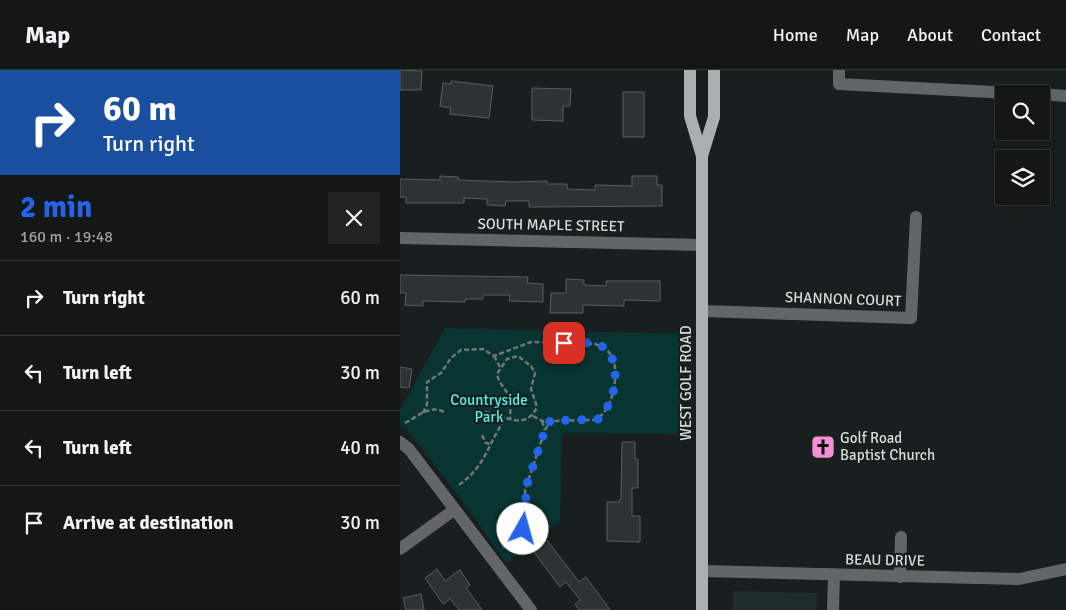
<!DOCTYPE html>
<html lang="en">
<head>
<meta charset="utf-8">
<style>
  body { margin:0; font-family:Signika,sans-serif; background:#202423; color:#f1f3f6; height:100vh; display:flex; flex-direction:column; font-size:19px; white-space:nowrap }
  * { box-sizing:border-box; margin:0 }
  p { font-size:16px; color:#9d9fa1 }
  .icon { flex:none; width:28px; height:28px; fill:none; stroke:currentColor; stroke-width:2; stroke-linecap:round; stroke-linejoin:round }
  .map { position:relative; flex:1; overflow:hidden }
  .details { display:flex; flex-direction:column; background:#131716; width:400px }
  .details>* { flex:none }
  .banner { background:#1a4fa0; color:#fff; overflow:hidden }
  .buttons { position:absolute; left:595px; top:15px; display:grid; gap:10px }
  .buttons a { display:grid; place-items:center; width:55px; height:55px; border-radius:0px; background:#131716; box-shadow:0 5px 20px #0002,0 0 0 1px #323635; font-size:25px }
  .pin { position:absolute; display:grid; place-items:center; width:42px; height:42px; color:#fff; margin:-21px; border-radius:10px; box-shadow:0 2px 8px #0006 }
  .me { position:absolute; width:55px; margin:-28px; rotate:7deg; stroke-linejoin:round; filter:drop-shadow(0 0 4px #0008) }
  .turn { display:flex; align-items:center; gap:18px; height:105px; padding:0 20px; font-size:22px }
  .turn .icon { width:65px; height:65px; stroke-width:2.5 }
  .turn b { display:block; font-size:35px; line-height:42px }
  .round { display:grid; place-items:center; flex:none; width:52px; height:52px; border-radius:0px; background:#202423 }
  .summary { display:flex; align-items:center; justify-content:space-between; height:85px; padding:0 20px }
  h1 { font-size:30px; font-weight:800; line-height:38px; color:#2563eb }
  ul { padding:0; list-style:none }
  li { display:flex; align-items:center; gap:15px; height:75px; padding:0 20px; border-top:1px solid #323635 }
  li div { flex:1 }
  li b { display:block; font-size:19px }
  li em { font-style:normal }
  header { display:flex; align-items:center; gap:30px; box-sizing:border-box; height:70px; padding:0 25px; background:#131716; border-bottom:1px solid #323635 }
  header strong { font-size:24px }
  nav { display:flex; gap:28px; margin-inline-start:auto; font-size:18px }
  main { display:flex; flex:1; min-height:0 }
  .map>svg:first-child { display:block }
  .built { fill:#1f2c2b }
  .green { fill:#083532 }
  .building { fill:#2c3332; stroke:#575e5d }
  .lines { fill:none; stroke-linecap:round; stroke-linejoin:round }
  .path { stroke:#717675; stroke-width:2.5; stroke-dasharray:5 2.5; stroke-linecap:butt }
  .minor { stroke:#636666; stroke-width:12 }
  .major { stroke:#aab0b0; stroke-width:12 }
  .route { stroke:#2563eb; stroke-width:9; stroke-dasharray:0 16.2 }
  .labels { text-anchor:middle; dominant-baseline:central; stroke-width:4.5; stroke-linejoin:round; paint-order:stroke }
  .street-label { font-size:15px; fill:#d7dbda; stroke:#191f1e }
  .park-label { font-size:15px; fill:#4bf3eb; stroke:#191f1e }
  .poi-label { font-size:15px; fill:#d7dbda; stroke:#191f1e; text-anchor:start }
</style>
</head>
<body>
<header>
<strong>Map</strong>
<nav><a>Home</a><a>Map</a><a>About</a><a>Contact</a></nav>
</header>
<main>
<section class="details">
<div class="banner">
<div class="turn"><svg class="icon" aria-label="right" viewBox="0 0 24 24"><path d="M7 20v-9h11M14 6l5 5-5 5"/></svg><div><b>60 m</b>Turn right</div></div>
</div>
<div class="summary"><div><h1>2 min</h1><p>160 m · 19:48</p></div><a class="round"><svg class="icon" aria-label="close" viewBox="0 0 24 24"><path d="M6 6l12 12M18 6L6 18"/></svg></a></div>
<ul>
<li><svg class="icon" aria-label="right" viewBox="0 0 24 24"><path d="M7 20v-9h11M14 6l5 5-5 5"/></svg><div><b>Turn right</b></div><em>60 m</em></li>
<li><svg class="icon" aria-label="left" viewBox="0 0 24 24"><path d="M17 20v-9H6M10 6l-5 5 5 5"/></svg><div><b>Turn left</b></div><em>30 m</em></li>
<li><svg class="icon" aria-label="left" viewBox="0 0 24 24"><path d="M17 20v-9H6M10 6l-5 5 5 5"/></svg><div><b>Turn left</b></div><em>40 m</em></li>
<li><svg class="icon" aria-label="arrive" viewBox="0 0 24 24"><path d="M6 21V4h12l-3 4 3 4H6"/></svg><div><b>Arrive at destination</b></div><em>30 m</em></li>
</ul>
</section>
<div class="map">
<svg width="666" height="540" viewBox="0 0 666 540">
  <rect width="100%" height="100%" fill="#191f1e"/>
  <!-- built -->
  <path class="built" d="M333 521 417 523V540H333Z"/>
  <!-- green -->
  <path class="green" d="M45 258 282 264 281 364 162 363 160 451 106 493 67 437 10 363 0 355V340Z"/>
  <!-- building -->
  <path class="building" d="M0 0 22 1 21 20H0Z
    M51 11 93 16 89 48 50 44 51 38 40 36 43 13 51 14Z
    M132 18 171 19 170 36H163V51L132 50Z
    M223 22H244V67H223Z
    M40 106 58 107V110L114 112 147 111V114H167V119L195 120V115L232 116V106H257V115H262V136L129 137V131H106L105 136 87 135V129L64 128V133H6V127H0V109L40 110Z
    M0 205 128 207 127 213 143 214V232L109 231 110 225H83V229H65V232L23 231V236L5 235 6 223H0Z
    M166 209 184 210V215L206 216V211H260V231L224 230V236L183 235V243H150L151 223H166Z
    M0 297 12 299 9 318 0 317Z
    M222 372H235V389H238V418H232V446H240V472L207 471V432H219L221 428Z
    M147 470 179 512 186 507 210 540H179L175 534 180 530 166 512 160 517 133 481Z
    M37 499 45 511 60 500 70 515 66 518 82 540H59L50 529 43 534 25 508Z
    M21 524 24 540H6L3 528Z"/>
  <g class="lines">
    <!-- path -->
    <path class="path" d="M94 286 100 297
      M85 342C104 345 125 362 137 337L131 319 135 303 131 296 118 286 107 289 97 304 99 311 111 328 110 349
      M23 343 27 334V312L41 303 51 288 61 280 83 279 94 286 131 272 195 274C201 276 207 279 211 285 221 301 213 345 193 350L150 351 145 360 125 420 126 455 103 478
      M133 346 142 351H150
      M142 351 145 360
      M5 353C17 347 30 334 44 342
      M82 365 86 373 90 374
      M59 415C87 395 87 374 106 348"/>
    <!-- minor -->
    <path class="minor" d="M439 0V14L630 24
      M641 24 666 26
      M0 168 302 175
      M302 241 511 248 516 147
      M0 372 9 379 131 540
      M0 479 54 440
      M302 501 619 509 666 499
      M500 507 501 467
      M433 540 434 505"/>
    <!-- major -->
    <path class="major" d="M290 0V46L302 86V540
      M302 86 314 47V0"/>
  </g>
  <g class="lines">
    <!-- route -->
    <path class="route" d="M123 459 128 450 125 420 145 360 150 351 198 349C215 335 224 292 203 277 194 271 176 273 164 273"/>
  </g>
  <!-- icons -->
  <defs>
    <g id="church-square" transform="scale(1.25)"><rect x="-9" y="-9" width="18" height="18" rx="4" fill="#f491d4" stroke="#191f1e"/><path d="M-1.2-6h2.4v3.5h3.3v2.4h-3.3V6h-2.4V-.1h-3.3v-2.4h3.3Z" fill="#111"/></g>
  </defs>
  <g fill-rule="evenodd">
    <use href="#church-square" x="423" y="377"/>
  </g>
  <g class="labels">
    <!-- street labels -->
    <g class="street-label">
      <text transform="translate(151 155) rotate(1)">SOUTH MAPLE STREET</text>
      <text transform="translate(443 229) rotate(2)">SHANNON COURT</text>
      <text transform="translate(286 313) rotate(-90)">WEST GOLF ROAD</text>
      <text transform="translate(485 490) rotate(1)">BEAU DRIVE</text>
    </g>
    <!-- park labels -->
    <g class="park-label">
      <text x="89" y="330">Countryside<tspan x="89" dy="17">Park</tspan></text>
    </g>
    <!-- poi labels -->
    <g class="poi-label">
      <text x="440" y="368">Golf Road<tspan x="440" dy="17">Baptist Church</tspan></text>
    </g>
  </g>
</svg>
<div class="buttons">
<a><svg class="icon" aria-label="search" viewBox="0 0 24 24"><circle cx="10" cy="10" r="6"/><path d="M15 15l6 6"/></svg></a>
<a><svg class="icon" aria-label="layers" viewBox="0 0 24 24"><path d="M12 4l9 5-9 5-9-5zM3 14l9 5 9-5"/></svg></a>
</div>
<div class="pin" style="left:164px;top:273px;background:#d93025"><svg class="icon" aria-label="arrive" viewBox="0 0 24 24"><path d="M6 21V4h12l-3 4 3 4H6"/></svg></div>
<svg class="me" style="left:123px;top:459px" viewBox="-20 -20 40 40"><circle r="19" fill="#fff"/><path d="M0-13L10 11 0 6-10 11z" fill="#2563eb"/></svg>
</div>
</main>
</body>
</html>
